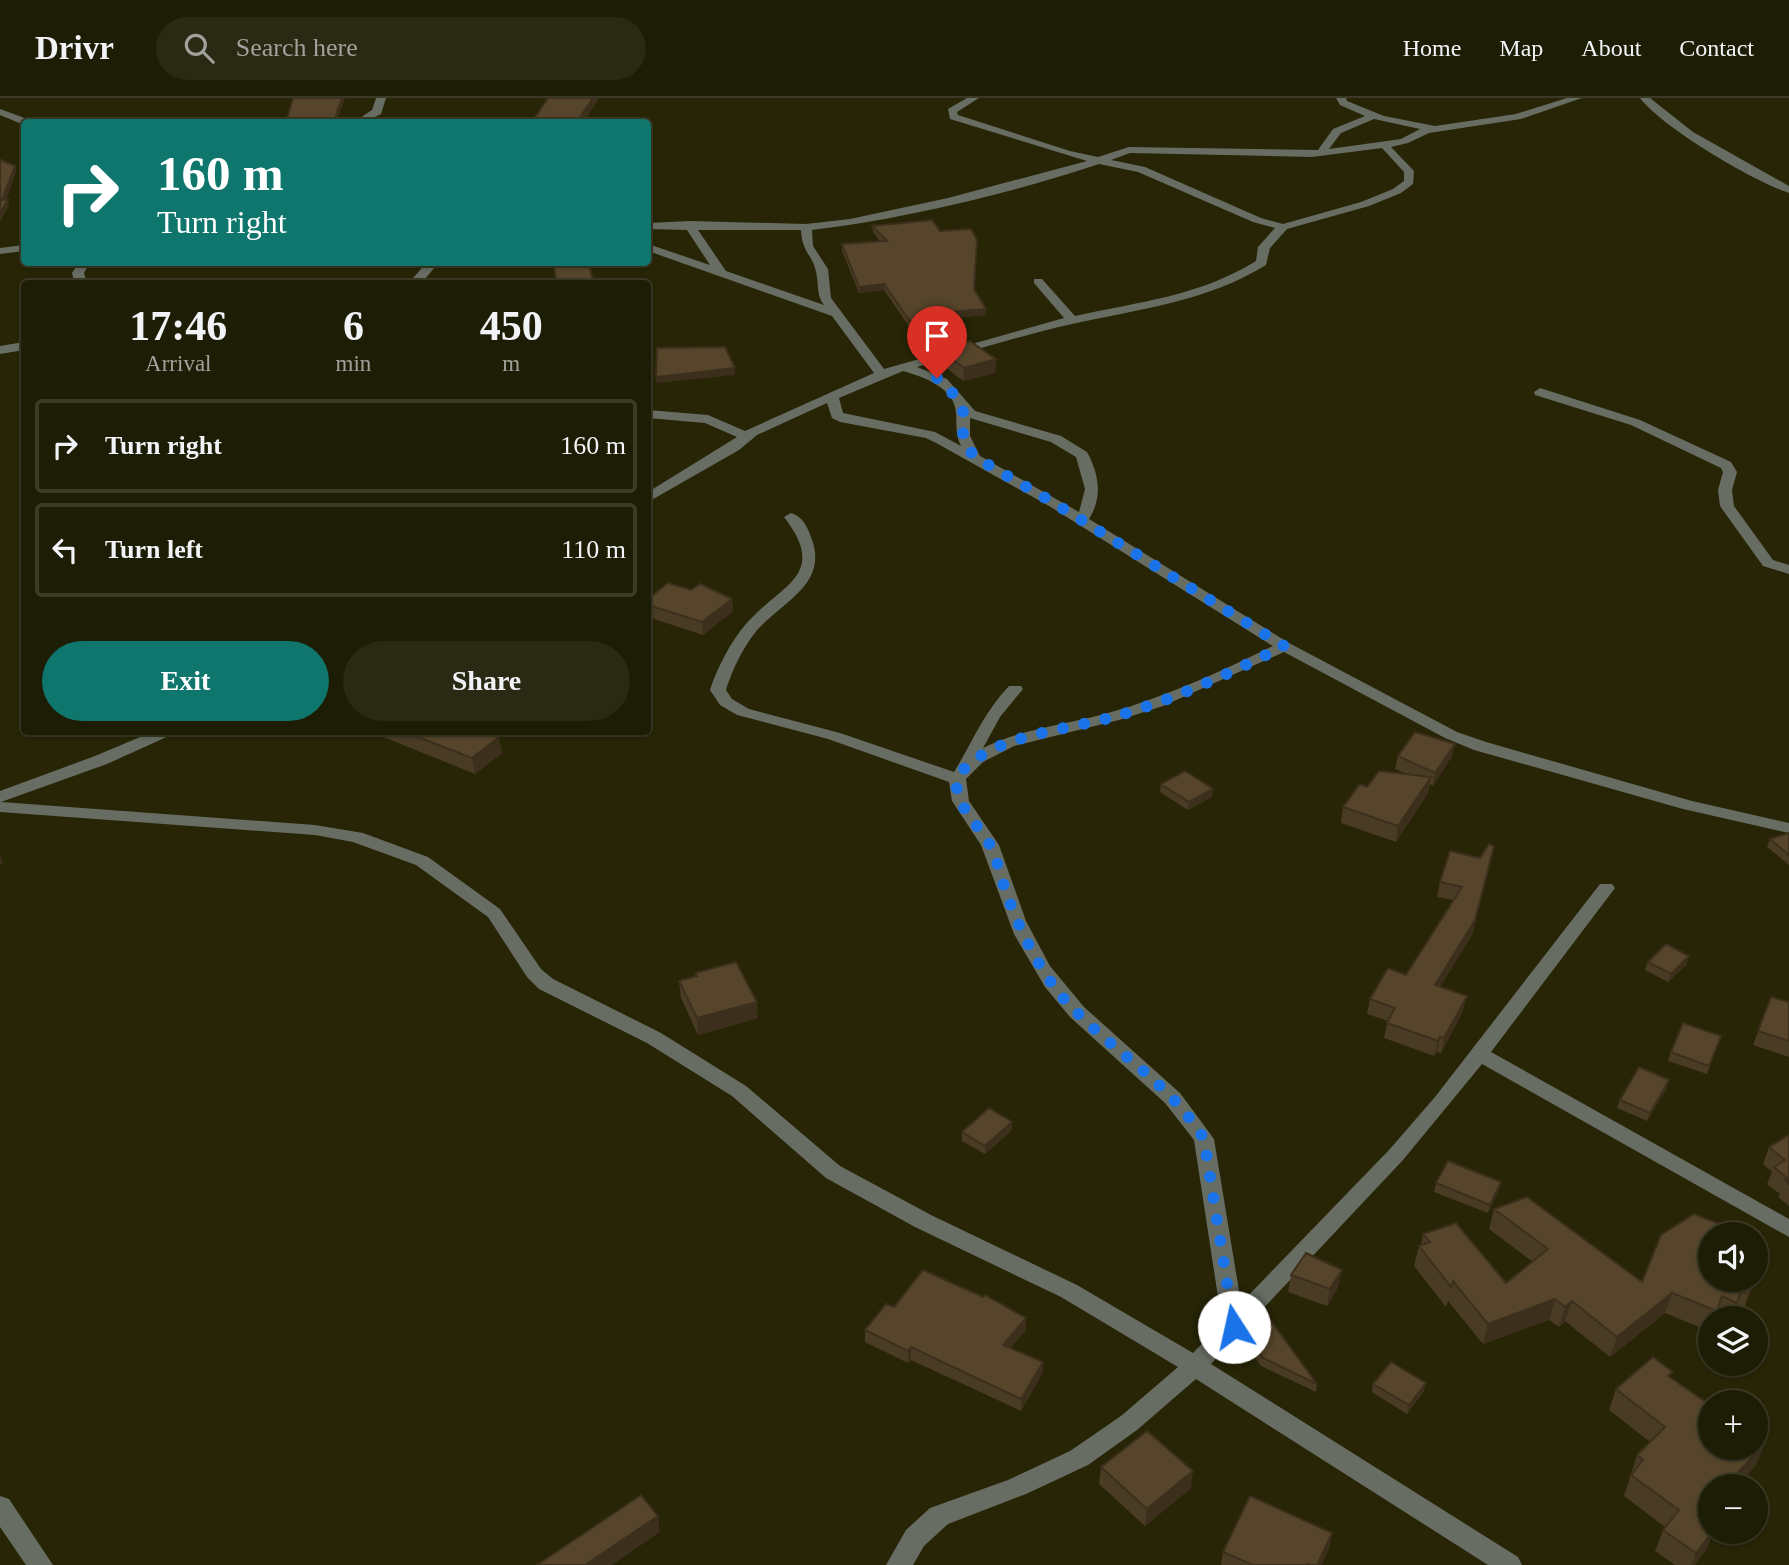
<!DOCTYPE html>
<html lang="en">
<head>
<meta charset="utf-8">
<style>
  body { margin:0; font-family:Georgia,serif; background:#2a2913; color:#f1f3f6; height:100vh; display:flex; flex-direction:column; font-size:26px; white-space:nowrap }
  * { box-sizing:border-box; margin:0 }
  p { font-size:23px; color:#a0a19a }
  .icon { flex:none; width:38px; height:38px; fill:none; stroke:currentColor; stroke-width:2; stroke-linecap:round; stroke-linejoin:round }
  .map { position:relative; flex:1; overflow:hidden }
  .drawer { position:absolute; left:21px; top:182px; width:630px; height:455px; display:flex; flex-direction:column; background:#1d1c04; border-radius:7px; box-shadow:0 2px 5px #0004,0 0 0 2px #3b3a26 }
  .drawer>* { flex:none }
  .banner { position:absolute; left:21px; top:21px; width:630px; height:147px; border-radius:7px; box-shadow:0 2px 5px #0004,0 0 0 2px #3b3a26; background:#0f766e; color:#fff; overflow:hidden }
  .tools { position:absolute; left:1698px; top:1124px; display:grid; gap:14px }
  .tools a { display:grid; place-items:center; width:70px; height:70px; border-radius:50%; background:#1d1c04; box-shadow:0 2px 5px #0004,0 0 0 2px #3b3a26; font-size:35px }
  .pin { position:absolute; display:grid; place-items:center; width:60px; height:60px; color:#fff; margin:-72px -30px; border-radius:50% 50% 50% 0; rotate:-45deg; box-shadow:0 0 7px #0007 }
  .pin .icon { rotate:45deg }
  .me { position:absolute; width:77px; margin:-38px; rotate:350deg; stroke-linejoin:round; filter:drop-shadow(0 0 5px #0008) }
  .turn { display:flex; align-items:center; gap:24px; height:147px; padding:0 21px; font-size:32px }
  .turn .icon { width:91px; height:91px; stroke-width:2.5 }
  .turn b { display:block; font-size:49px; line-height:60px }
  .eta { display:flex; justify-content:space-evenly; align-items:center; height:119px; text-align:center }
  .eta b { font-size:42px; font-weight:800; line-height:49px }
  .button { display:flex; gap:14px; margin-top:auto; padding:14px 21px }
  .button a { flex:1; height:80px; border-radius:42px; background:#0f766e; color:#fff; font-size:28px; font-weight:800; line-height:80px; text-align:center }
  .button a+a { background:#2a2913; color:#f1f3f6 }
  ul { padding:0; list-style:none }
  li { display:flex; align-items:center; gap:21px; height:94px; margin:0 14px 10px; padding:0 7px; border:4px solid #3b3a26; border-radius:7px }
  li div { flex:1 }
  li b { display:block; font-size:26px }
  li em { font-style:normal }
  header { display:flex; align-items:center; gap:42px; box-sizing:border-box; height:98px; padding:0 35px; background:#1d1c04; border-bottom:2px solid #3b3a26 }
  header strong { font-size:33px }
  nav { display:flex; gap:38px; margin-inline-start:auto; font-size:24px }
  .search { width:490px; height:63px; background:#2a2913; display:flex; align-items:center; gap:18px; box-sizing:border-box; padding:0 24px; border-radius:38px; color:#a0a19a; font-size:26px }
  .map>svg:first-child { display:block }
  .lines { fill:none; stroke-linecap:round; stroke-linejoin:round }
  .minor { fill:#676d62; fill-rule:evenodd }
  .wall { fill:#4a3b24 }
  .shaded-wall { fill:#3c301d }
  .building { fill:#56452a; stroke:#3c301d; stroke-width:2 }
  .route { stroke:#1a73e8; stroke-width:12; stroke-dasharray:0 21.6 }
</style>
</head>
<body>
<header>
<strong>Drivr</strong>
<div class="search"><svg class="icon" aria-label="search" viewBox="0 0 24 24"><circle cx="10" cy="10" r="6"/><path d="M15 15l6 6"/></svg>Search here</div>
<nav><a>Home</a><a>Map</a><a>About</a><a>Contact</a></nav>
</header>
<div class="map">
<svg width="1789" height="1467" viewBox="0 0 1789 1467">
  <rect width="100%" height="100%" fill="#272506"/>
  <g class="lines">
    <!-- minor -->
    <path class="minor" d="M376 0H386L381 16 365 24H354L372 12Z
      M967 0H979L957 14 958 17 1070 53 1098 59 1129 49 1318 52 1333 31 1365 18 1340 7 1336 0H1346L1347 3 1384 18 1435 28 1516 16 1567 0H1582L1521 21 1429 35 1408 45 1391 49 1414 73 1413 86 1401 95 1369 108 1287 131 1270 150 1266 167C1206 204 1139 211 1072 226 1019 238 968 254 917 269L947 281 975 313 1061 338 1087 354C1099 376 1103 399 1089 421L1289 545 1457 634 1486 644 1692 703 1789 725V735L1683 711 1474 652 1445 640 1284 554 1163 608 1119 622 1014 648 983 664 966 681 969 703 999 747 1026 823 1050 868 1084 909 1180 995 1214 1041 1241 1205 1389 1052 1435 999 1600 786H1612L1615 790 1612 794 1491 954 1789 1121V1139L1482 966 1403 1062 1211 1266 1518 1459 1522 1467H1488L1196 1281 1137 1332 1088 1367 1026 1396 948 1426 924 1448 913 1467H886L906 1432 930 1410 1008 1382 1070 1353 1121 1318 1178 1269 1061 1199 915 1129 826 1080 732 998 647 945 539 891 527 879 488 819 416 767 353 744 315 737 0 714V693L95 658 152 634H173L171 637 107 666 1 704 315 727 363 735 428 759 500 811 541 871 553 881 661 935 746 988 840 1068 931 1117 1077 1187 1193 1255 1222 1225 1194 1042 1165 1005 1070 919 1045 889 1014 836 981 747 952 703 949 684 828 641 737 617 720 607 710 592C717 570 731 543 746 526 779 487 830 478 784 419L791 415C802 418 807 428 811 439 829 484 786 502 760 529 745 545 732 572 726 592L732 601 749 611 840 635 954 674C972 645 984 614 1009 588H1021L1023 591 1000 619 983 650C1023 630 1067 627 1108 615 1165 599 1220 574 1273 548L1049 408 938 346 926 340 840 324 832 320 827 305 757 337 739 352 648 404V394L737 339 705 325 648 320V312L708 317 745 333 874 275 832 218 648 153V146L710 167 687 132 648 131V125L690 123 806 126 850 121 948 100 1087 63 950 21 948 11ZM1374 21 1420 31 1401 41 1329 51 1341 35ZM1382 50 1404 74V83L1393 91 1361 104 1283 126 1261 120 1145 69 1111 62 1130 55 1312 59ZM1099 66 1138 74 1253 124 1275 130 1258 149 1256 163C1200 198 1138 204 1075 218L1042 181H1034V185L1064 220 884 271 831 200 828 171 813 148 812 132C903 121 1012 95 1099 66ZM698 132H801C802 155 813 157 816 174 819 186 816 197 824 207L726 173ZM903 273C924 279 955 290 956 315 957 328 955 336 961 348L935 334 843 315 839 300ZM970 320 1051 344 1076 359 1085 391 1079 414 980 358 970 338Z
      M1640 0H1650L1693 34 1789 88V95C1753 83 1663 30 1640 0Z
      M0 11 30 22 31 24 24 27 0 17Z
      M24 147V153L0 156V150Z
      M79 164H90L84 175 87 186H75L72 175Z
      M427 164H439L421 186H408Z
      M24 244V252L0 256V248Z
      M1540 290 1640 322 1731 364 1737 374 1732 392 1734 408 1773 462 1789 467V476L1763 468 1720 408 1718 392 1723 374 1721 370 1631 327 1535 297 1534 294Z
      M0 1398 9 1401 53 1467H26L0 1429Z"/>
  </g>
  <!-- wall -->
  <path class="wall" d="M345 0 336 24H287V21Z
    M872 128 974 191 986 217 932 222 958 246 996 261 995 275 963 283 940 265V252L928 256 884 192 859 195 842 153V146L881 144 873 134Z
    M691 492 732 501 733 513 703 537 648 519V501Z
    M381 634H485L502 655 475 676 381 638Z
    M1398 658H1452L1433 688 1430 686 1428 695 1396 744 1341 725 1343 709 1367 689 1409 677 1395 671Z
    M1161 686 1212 699 1188 712 1160 694Z
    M1789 735V767L1767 749 1770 741Z
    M1491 762 1472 837 1440 889 1463 913 1441 955 1437 954 1434 958 1384 940 1388 923 1367 916 1370 901 1406 877 1453 802 1437 799 1440 784Z
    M1648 864 1687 866 1668 884 1645 872Z
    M695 875 758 920 698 937 681 900 679 883 695 879Z
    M1771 899 1789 904V959L1753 947Z
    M1718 947 1707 976 1668 963 1671 954Z
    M1667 990 1647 1023 1617 1010 1620 1002Z
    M1012 1032 985 1056 962 1043V1034Z
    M1789 1037V1108L1778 1099 1780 1096 1767 1086 1772 1074 1763 1066 1769 1049Z
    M1501 1084 1499 1092 1488 1115 1434 1094 1436 1085Z
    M1494 1111 1642 1184 1710 1136 1749 1196 1742 1216 1734 1213 1732 1220H1717L1715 1219 1714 1220H1710L1709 1233 1665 1215 1610 1259 1565 1223 1559 1229 1549 1222 1483 1246 1448 1203 1446 1209 1414 1168 1419 1148 1421 1147 1423 1136 1506 1185 1533 1164 1489 1131Z
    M1342 1172 1338 1189 1327 1208 1288 1194 1291 1177Z
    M894 1209 1026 1232 1010 1250 1043 1264 1042 1276 1021 1313 911 1262 908 1265 865 1244V1232Z
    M1241 1230 1317 1286 1316 1294 1261 1268 1240 1239Z
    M1671 1280 1756 1367 1737 1388H1710L1705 1422 1707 1450 1695 1467H1675L1655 1453 1663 1432 1665 1429 1624 1398 1637 1357 1650 1344 1609 1312 1616 1291Z
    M1373 1286 1424 1293 1407 1316 1372 1294Z
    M1101 1369 1191 1390 1145 1428 1099 1386Z
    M1329 1451 1321 1467H1221L1223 1454Z"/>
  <!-- shaded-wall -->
  <path class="shaded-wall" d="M342 0H345L336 24 335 20Z
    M593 0H599L584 24H577Z
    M15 68 16 74 4 108 2 102Z
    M8 101 9 107 0 125V116Z
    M884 186V192L859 195V189Z
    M986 211V217L924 223V216Z
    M958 241V247L928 256V249Z
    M996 261 995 275 963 283 964 270Z
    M735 270V277L656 285V279Z
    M732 501 733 513 703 537 702 524Z
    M499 639 502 655 475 676 472 660Z
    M1455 646 1452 658 1433 688 1435 675Z
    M1431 679 1428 695 1396 744 1398 728Z
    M1213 691 1212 699 1188 712 1189 704Z
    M0 756 3 765 0 767Z
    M1491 762 1472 837 1432 902 1435 887Z
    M1689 858 1687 866 1668 884 1671 876Z
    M1467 898 1463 913 1441 955 1444 940Z
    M757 904 758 920 698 937 697 920Z
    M1440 939 1437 954 1434 958 1438 943Z
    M1669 982 1667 990 1647 1023 1650 1015Z
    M1012 1024V1032L985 1056V1048Z
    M1501 1084 1499 1092 1488 1115 1490 1107Z
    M1342 1172 1338 1189 1327 1208 1330 1191Z
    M1672 1195 1665 1215 1610 1259 1617 1239Z
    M1555 1201 1549 1222 1483 1246 1488 1226Z
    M1572 1203 1565 1223 1559 1229 1565 1209Z
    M1026 1220V1232L1002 1259 1003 1247Z
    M911 1249V1262L908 1265V1253Z
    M1043 1264 1042 1276 1021 1313V1301Z
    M1426 1285 1424 1293 1407 1316 1409 1307Z
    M1765 1346 1756 1367 1737 1388H1725Z
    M1193 1373 1191 1390 1145 1428 1147 1411Z
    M1710 1404V1416L1689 1438 1697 1417Z
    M658 1418 660 1434 612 1467H585Z
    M1713 1433H1714L1707 1450 1695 1467H1691L1696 1455Z
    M1332 1435 1329 1451 1321 1467H1317Z"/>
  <!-- building -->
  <path class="building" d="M293 0H342L335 20 287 21Z
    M548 0H593L577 24H532Z
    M451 20H474L473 24H449Z
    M1 62 15 68 2 102 8 101 0 116V64Z
    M932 122 940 133 971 131 977 142 974 191 986 211 924 216 958 241 928 249 884 186 859 189 842 146 887 143 872 128Z
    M553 164H589L593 184 557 186Z
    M970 243 996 261 964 270 940 252Z
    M725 249 735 270 656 279 657 250Z
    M668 485 691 492 700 486 732 501 702 524 648 507V501Z
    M405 634H485L499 639 472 660Z
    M1415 634 1455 646 1435 675 1398 658Z
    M1185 673 1213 691 1189 704 1161 686Z
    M1379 673 1431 679 1398 728 1343 709 1360 686 1367 689Z
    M1789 735V757L1770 741Z
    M1489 746 1494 748 1475 822 1435 887 1467 898 1444 940 1440 939 1438 943 1387 925 1395 910 1370 901 1388 870 1406 877 1462 789 1440 784 1450 753 1480 760Z
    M1666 846 1689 858 1671 876 1648 864Z
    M736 864 757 904 697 920 679 883 697 878 695 875Z
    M1771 899 1789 904V943L1758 933Z
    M1683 925 1721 938 1709 968 1671 954Z
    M1639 969 1669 982 1650 1015 1620 1002Z
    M989 1010 1012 1024 985 1048 962 1034Z
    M1789 1037V1086L1785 1082 1788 1081 1774 1069 1785 1062 1769 1049Z
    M1448 1063 1501 1084 1490 1107 1436 1085Z
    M1527 1099 1642 1184 1661 1137 1694 1116 1738 1133 1737 1136H1710V1181H1754L1749 1196 1741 1193 1737 1205 1722 1198 1717 1213 1672 1195 1617 1239 1572 1203 1565 1209 1555 1201 1488 1226 1453 1183 1451 1189 1419 1148 1430 1144 1423 1136 1456 1125 1506 1185 1548 1151 1494 1111Z
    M1755 1148 1764 1151 1755 1178Z
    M1306 1155 1342 1172 1330 1191 1291 1177Z
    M923 1172 983 1199 985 1197 1026 1220 1003 1247 1043 1264 1021 1301 911 1249 908 1253 865 1232 886 1206 894 1209Z
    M1266 1216 1317 1286 1263 1260 1241 1230 1249 1222Z
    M1653 1259 1673 1274 1668 1278 1710 1307V1349H1755V1339L1765 1346 1725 1388H1710V1404L1697 1417 1710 1425V1433H1713L1696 1455 1663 1432 1679 1412 1631 1377 1643 1362 1637 1357 1665 1329 1616 1291Z
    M1391 1264 1426 1285 1409 1307 1373 1286Z
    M1147 1333 1193 1373 1147 1411 1101 1369Z
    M641 1397 658 1418 585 1467H537Z
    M1250 1398 1332 1435 1317 1467H1311L1308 1466 1307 1467H1253L1223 1454Z"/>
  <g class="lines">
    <!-- route -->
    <path class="route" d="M937 280 951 293 963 312V338L973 358 1054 405 1284 548C1229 576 1173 602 1113 619 1069 631 1016 635 977 660 933 689 972 716 990 747 998 763 1001 781 1007 797 1019 830 1037 867 1059 895 1103 948 1168 981 1204 1041L1234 1229"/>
  </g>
</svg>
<div class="tools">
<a><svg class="icon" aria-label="sound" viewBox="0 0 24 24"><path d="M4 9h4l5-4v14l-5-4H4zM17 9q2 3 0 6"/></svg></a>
<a><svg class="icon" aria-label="layers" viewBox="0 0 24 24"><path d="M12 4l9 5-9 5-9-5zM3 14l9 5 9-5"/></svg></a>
<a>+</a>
<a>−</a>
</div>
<div class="pin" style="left:937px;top:280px;background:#d93025"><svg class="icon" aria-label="arrive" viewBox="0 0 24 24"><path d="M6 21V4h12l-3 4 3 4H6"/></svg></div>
<svg class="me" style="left:1234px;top:1229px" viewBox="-20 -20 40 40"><circle r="19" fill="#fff"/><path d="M0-13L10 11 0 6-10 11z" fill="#1a73e8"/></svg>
<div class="banner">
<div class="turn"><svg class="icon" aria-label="right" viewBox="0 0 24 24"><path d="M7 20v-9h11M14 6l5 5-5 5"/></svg><div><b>160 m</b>Turn right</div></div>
</div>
<section class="drawer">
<div class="eta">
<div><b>17:46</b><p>Arrival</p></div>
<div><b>6</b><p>min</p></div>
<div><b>450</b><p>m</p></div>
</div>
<ul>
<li><svg class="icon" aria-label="right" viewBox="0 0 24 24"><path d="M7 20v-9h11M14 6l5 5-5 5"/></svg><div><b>Turn right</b></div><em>160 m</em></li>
<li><svg class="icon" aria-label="left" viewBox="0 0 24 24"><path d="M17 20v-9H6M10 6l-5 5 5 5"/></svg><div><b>Turn left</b></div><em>110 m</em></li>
</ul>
<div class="button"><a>Exit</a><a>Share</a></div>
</section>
</div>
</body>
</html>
